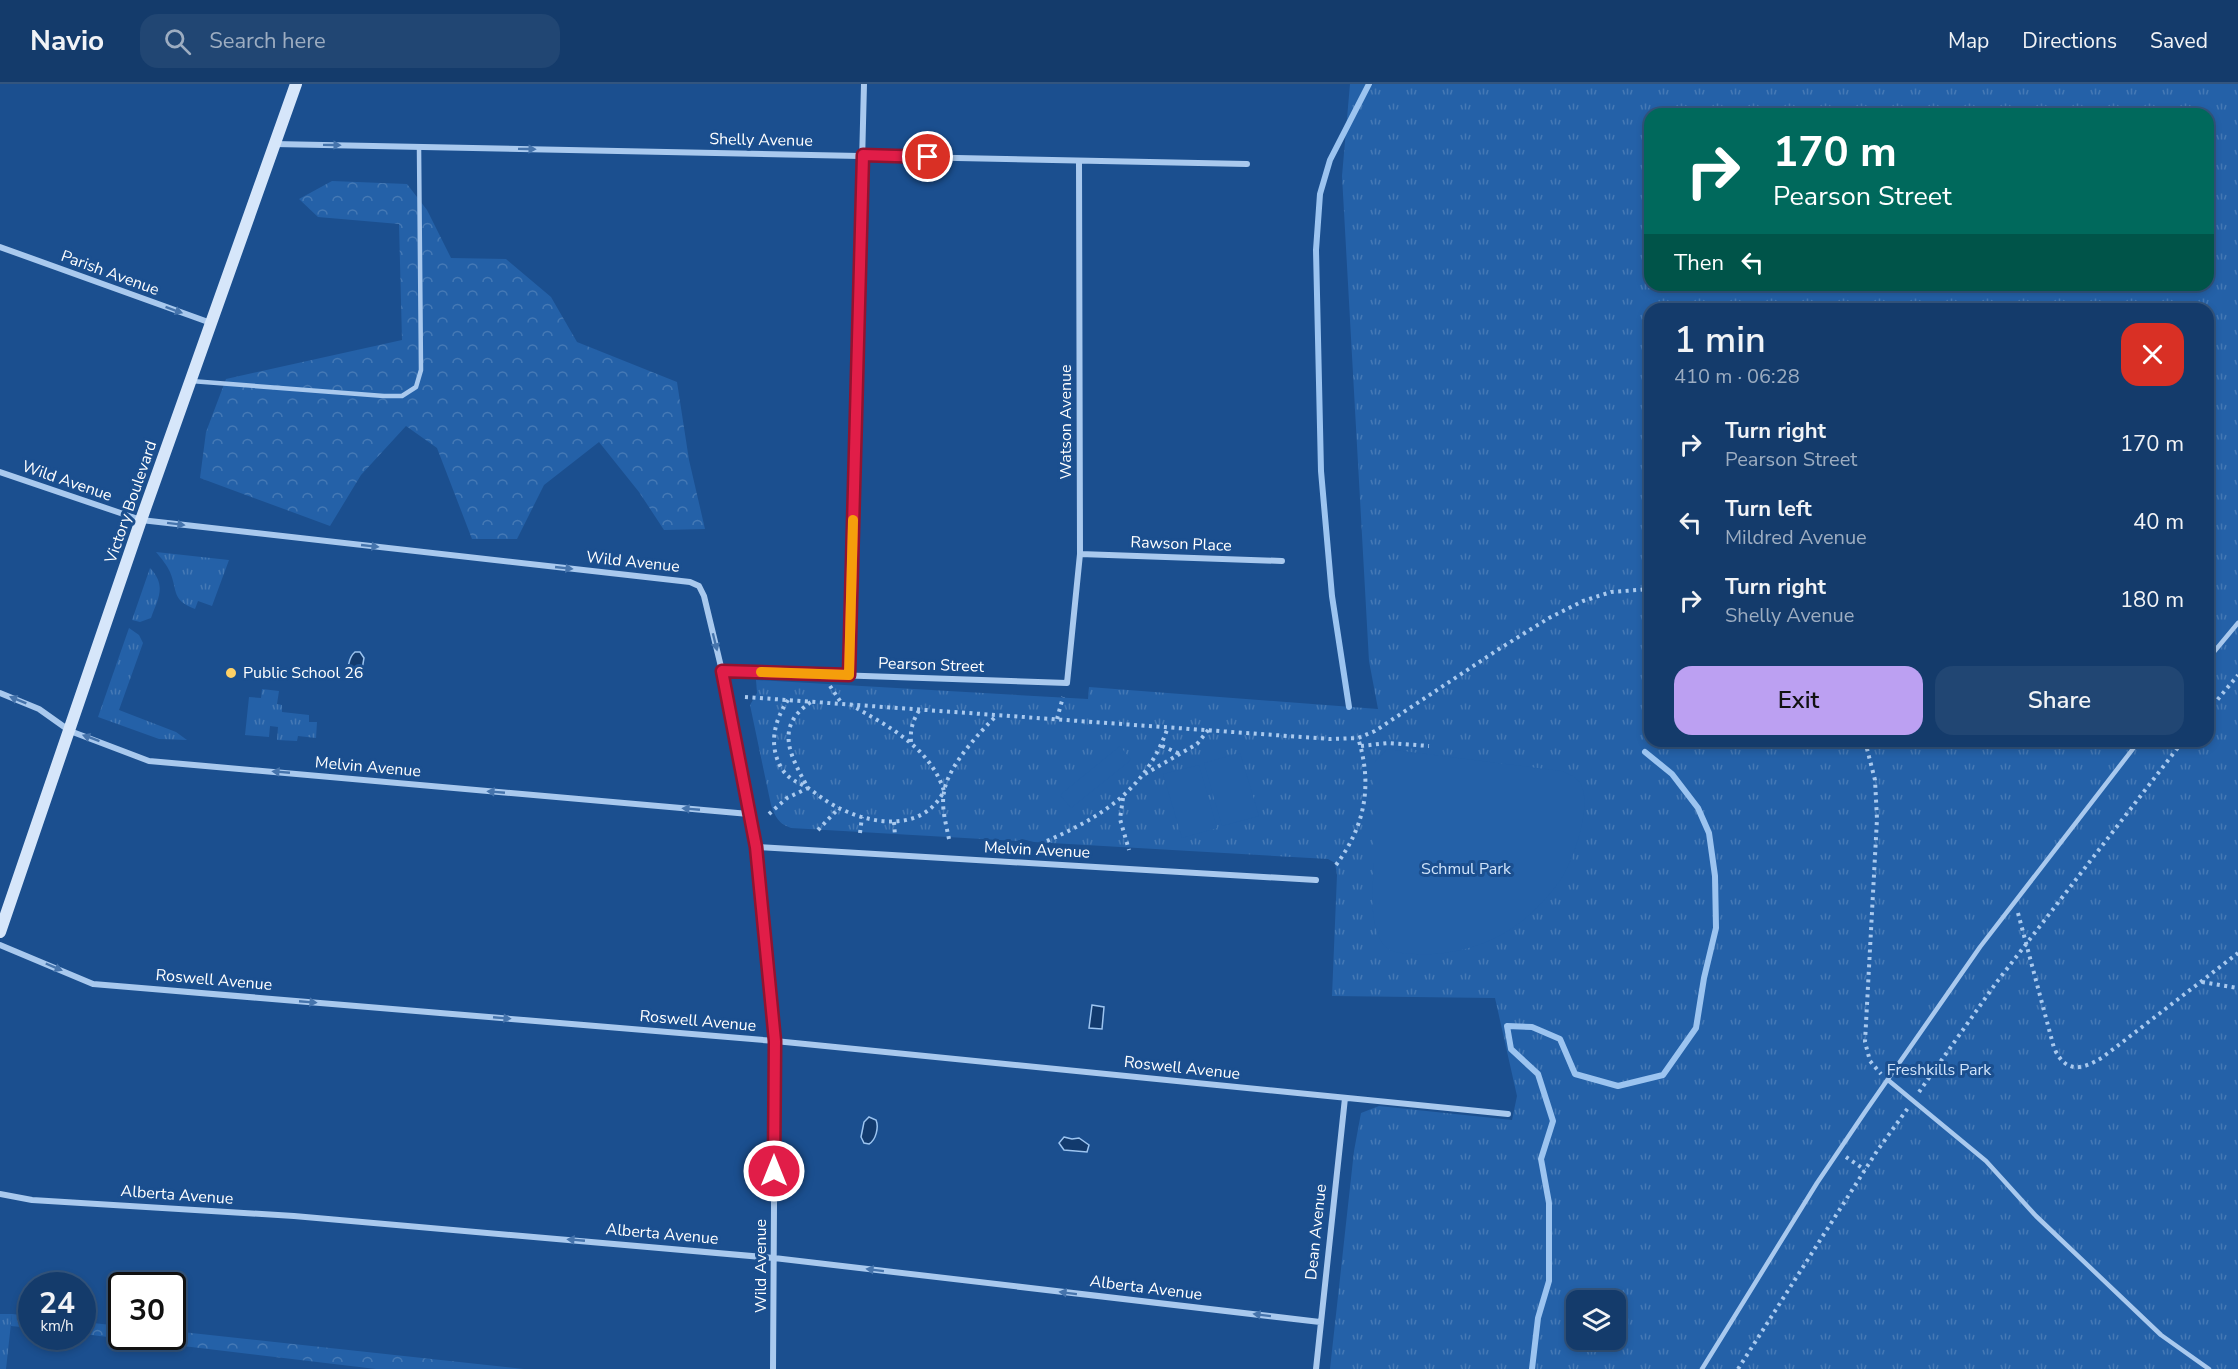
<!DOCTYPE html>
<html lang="en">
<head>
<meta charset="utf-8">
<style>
  body { margin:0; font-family:"Nunito Sans",sans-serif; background:#214673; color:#f1f3f6; height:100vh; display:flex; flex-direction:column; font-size:22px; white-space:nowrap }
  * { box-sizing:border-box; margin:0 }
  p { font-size:20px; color:#9dadc1 }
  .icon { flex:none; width:33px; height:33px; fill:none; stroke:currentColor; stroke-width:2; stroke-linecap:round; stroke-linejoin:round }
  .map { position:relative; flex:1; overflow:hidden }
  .side { position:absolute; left:1644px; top:219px; width:570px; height:444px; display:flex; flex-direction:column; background:#143b6b; border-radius:18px; box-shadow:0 3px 9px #0003,0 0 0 2px #33557e }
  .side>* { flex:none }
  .hud { position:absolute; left:1644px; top:24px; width:570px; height:183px; border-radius:18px; box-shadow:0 3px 9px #0003,0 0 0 2px #33557e; background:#00695c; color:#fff; overflow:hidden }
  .controls { position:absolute; left:1566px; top:1206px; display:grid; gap:12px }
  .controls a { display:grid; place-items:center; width:60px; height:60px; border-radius:12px; background:#143b6b; box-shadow:0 3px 9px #0003,0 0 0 2px #33557e; font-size:30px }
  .speed { position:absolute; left:18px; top:1188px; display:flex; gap:12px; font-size:30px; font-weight:700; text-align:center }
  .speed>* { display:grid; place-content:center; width:78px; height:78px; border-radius:50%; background:#143b6b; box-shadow:0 3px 9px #0003,0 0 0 2px #33557e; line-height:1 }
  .speed small { font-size:15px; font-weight:400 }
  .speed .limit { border:3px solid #111; border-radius:9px; background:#fff; color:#111 }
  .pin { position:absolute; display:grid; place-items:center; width:51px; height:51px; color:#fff; margin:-26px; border:3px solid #fff; border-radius:50%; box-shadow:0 2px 6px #0007 }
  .me { position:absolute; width:66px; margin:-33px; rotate:0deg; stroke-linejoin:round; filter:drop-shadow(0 0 4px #0008) }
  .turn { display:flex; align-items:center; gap:21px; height:126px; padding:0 30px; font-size:27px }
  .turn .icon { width:78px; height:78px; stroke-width:2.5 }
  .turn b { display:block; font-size:42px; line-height:51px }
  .then { display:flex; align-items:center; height:57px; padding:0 30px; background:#0003; gap:12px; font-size:22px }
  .round { display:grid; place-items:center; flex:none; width:63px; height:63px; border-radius:18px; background:#214673 }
  .summary { display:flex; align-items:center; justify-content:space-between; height:102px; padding:0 30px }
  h1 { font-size:36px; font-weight:600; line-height:45px }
  .primary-button { display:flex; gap:12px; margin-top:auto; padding:12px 30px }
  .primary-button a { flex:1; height:69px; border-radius:18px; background:#bca0f2; color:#111; font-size:24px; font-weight:600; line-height:69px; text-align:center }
  .primary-button a+a { background:#214673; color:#f1f3f6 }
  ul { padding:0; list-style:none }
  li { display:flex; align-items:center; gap:18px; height:78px; padding:0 30px }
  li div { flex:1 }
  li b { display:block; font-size:22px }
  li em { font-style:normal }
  header { display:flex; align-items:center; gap:36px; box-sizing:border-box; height:84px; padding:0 30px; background:#143b6b; border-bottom:2px solid #33557e }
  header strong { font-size:28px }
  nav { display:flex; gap:33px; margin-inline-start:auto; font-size:21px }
  .search { width:420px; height:54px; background:#214673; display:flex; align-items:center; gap:15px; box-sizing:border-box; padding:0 21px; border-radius:18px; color:#9dadc1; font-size:22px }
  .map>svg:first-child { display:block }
  .grass { fill:url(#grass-tufts); fill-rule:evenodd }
  .forest { fill:url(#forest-crowns) }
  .garden { fill:#2461a8 }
  .water { fill:#123a6d; stroke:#9cc4f0; stroke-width:1.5 }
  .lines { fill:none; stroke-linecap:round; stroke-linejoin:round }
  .stream { stroke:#9cc4f0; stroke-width:6 }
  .path { stroke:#a9c9ee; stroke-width:4; stroke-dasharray:3 4.5; stroke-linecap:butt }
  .service { stroke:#a9c9ee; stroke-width:4.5 }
  .minor { stroke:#a9c9ee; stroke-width:6 }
  .secondary { stroke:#d6e6fa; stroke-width:12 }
  .oneway { fill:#4674ac }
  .route-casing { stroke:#92132f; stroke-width:15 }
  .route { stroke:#e11d48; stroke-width:10 }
  .slow { stroke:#f59e0b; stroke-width:10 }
  .poi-dot { fill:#ffd166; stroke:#1b4f8f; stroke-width:2 }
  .labels { text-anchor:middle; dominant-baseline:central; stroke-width:6; stroke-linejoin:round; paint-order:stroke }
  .street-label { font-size:16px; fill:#fff; stroke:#1b4f8f }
  .poi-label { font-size:16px; fill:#fff; stroke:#1b4f8f; text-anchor:start }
  .park-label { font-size:16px; fill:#cfe3fa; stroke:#1b4f8f }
</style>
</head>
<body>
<header>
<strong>Navio</strong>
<div class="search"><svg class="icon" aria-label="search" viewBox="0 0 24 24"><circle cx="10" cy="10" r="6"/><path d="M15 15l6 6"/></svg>Search here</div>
<nav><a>Map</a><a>Directions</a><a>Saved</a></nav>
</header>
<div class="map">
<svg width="2238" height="1285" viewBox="0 0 2238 1285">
  <defs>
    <pattern id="grass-tufts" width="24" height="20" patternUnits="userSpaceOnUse" patternTransform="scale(1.5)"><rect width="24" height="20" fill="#2461a8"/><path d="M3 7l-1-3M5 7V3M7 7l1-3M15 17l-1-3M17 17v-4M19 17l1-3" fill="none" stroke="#4579b5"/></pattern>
    <pattern id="forest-crowns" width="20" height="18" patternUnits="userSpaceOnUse" patternTransform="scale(1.5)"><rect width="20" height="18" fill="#2461a8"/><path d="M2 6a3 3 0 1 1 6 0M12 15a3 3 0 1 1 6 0" fill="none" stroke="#4579b5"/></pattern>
  </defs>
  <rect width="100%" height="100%" fill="#1b4f8f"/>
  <!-- grass -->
  <path class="grass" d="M1350 0H2238V1285H1330L1354 1067 1361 1029 1379 1022 1512 1036 1517 1012 1495 914 1332 912 1337 791 1335 779 1328 775 1034 758 1022 755 1017 757 791 744C779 740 775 733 771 721L750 621 757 609 756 596 1088 615 1089 603 1378 625 1369 577 1342 92ZM1650 30H2208V201H1650ZM1650 225H2208V657H1650ZM1576 1216H1616V1256H1576Z
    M156 468 229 476 212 522 198 517 195 525C171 516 178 507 170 488 167 481 161 474 156 468Z
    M150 484C167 502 158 514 151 534L140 538 132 536Z
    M129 544 139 551 143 559 119 626 176 648 187 656 159 655 98 633Z
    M262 605 279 607 277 620 282 621V628L309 631V638H317L316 654 298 652 297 657 277 656 278 643 270 642 269 653 245 651 249 613 261 614Z
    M0 1230H12L6 1285H0Z"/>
  <!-- forest -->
  <path class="forest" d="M332 97 407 100 427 126 451 174 506 175 551 213 577 258 677 298 689 376 705 445 664 446 639 408 599 358 544 401 517 455H472L437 364 406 342 361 391 330 442 200 394 206 348 226 295 402 256 399 140 318 133 299 115Z
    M12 1230 31 1232V1244L11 1242Z
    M83 1238 121 1242 122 1252H172L173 1247 524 1285H376L83 1250Z"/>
  <!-- garden -->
  <path class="garden" d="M1120 662 1131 676 1071 724 1060 711Z
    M1387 665 1561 687C1570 690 1579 694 1582 703 1591 725 1573 779 1559 798 1548 813 1533 829 1518 840 1489 862 1450 872 1415 870 1401 869 1387 870 1380 855 1369 833 1373 803 1374 779 1374 745 1374 712 1374 679Z
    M1240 669 1259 732 1222 742 1204 679Z
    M1199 681 1217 744 1182 754 1163 690Z"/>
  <!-- water -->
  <path class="water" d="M355 568H360L364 574 361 591 355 595 350 593C346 586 349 573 355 568Z
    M1092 921 1104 923 1102 945 1089 944Z
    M869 1033 876 1036C879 1043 876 1056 869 1060L864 1059 861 1053 864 1038Z
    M1064 1053 1072 1055 1079 1054 1089 1061 1087 1068 1064 1066 1059 1059Z"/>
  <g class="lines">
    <!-- stream -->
    <path class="stream" d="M1349 623 1332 512 1321 387 1316 166 1320 110 1330 76 1369 0
      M1532 1285 1538 1234 1549 1197V1119L1541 1075 1553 1037 1538 990 1511 965 1507 942 1532 943 1560 955 1575 990 1618 1002 1663 991 1696 944 1704 894 1716 844 1715 792 1709 749 1698 724 1672 690 1645 668"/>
    <!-- path -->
    <path class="path" d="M830 602 842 620
      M745 613 1330 655 1358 654 1375 647 1499 565 1549 534 1583 517 1611 508 1650 505
      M788 616C774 637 768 662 782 685 789 696 798 698 808 704 817 710 825 717 835 722 870 741 923 749 944 707 930 663 888 642 851 621
      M2208 627 2238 591
      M1057 635 1063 613
      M1865 657 1875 696 1877 735 1865 958 1870 977 1881 990
      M911 658C910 645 913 636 920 625
      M1162 662 1180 670
      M1361 662 1388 659 1429 662
      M1145 690 1197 660 1209 645
      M1123 714 1120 735 1129 766
      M769 730 787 714 808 704C791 673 773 643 811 618
      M894 738 895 752
      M818 746 839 724
      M860 749 862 733
      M949 755C946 740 941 723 944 708 948 682 979 649 997 631
      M1040 760C1100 734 1146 707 1168 643
      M1336 781C1365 742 1373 701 1358 654
      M2018 829 2054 964C2066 990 2082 986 2103 973L2238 869
      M2202 898 2238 904
      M1919 1008 1996 899 2183 657
      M1846 1073 1865 1086
      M1738 1285 1877 1067 1908 1024"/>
    <!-- service -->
    <path class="service" d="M191 297 384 312H402L416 303 421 286 419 63
      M2208 575 2238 539
      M1888 996 1986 1077 2036 1132 2161 1251 2209 1285
      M1702 1285 1817 1099 1865 1028 1980 863 2139 657"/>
    <!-- minor -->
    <path class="minor" d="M274 60 1247 80
      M0 163 211 239
      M0 388 141 436 690 498 699 502 704 512 722 587 756 763 775 957 773 1285
      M1080 470 1282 477
      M722 587 1067 599 1080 470 1079 77
      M849 591 864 0
      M0 609 39 625 70 647 149 677 749 730
      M756 763 1316 796
      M0 861 93 900 775 957 1508 1030
      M0 1110 32 1116 294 1132 774 1174 1320 1238
      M1316 1285 1345 1014"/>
    <!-- secondary -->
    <path class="secondary" d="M0 848 141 436 296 0"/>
  </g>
  <!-- one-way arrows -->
  <defs><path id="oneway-solid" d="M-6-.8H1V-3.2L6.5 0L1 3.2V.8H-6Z" transform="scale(1.5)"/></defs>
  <g class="oneway">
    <use href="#oneway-solid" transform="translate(332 61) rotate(1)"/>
    <use href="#oneway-solid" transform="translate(527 65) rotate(1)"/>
    <use href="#oneway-solid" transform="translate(174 226) rotate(20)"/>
    <use href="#oneway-solid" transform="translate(176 440) rotate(7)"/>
    <use href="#oneway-solid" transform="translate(370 462) rotate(6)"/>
    <use href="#oneway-solid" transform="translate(564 484) rotate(6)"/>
    <use href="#oneway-solid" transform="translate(715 558) rotate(76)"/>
    <use href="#oneway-solid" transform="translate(18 616) rotate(-158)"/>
    <use href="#oneway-solid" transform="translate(91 654) rotate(-160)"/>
    <use href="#oneway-solid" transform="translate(281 688) rotate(-175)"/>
    <use href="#oneway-solid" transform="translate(496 708) rotate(-175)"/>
    <use href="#oneway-solid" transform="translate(691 725) rotate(-175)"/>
    <use href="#oneway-solid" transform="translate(54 883) rotate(23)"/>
    <use href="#oneway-solid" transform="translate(308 918) rotate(5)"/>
    <use href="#oneway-solid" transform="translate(502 934) rotate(5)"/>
    <use href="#oneway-solid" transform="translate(576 1156) rotate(-175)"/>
    <use href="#oneway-solid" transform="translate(875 1186) rotate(-173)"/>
    <use href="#oneway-solid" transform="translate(1068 1209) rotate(-173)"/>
    <use href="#oneway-solid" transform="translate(1262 1231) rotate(-173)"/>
  </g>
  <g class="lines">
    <!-- route casing -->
    <g class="route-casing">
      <path id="route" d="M774 1087 775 957 756 763 722 587 849 591 863 71 928 73"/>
    </g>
    <!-- route -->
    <use href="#route" class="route"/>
    <!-- slow -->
    <path class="slow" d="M761 588 849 591 853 436"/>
  </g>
  <!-- markers -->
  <circle class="poi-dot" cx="231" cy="589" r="6"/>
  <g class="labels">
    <!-- street labels -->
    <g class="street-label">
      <text transform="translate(761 56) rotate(1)">Shelly Avenue</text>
      <text transform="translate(110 189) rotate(20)">Parish Avenue</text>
      <text transform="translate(1066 338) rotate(-90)">Watson Avenue</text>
      <text transform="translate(67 397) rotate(19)">Wild Avenue</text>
      <text transform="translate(131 418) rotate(-71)">Victory Boulevard</text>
      <text transform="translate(1181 460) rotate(2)">Rawson Place</text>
      <text transform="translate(633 478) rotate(6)">Wild Avenue</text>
      <text transform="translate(931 581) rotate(2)">Pearson Street</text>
      <text transform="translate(368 683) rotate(5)">Melvin Avenue</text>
      <text transform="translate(1037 766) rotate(3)">Melvin Avenue</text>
      <text transform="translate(214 896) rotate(5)">Roswell Avenue</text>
      <text transform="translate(698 937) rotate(5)">Roswell Avenue</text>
      <text transform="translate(1182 984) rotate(6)">Roswell Avenue</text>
      <text transform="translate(177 1111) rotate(4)">Alberta Avenue</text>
      <text transform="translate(1316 1148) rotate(-84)">Dean Avenue</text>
      <text transform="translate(662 1150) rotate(5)">Alberta Avenue</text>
      <text transform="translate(761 1182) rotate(-90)">Wild Avenue</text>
      <text transform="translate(1146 1204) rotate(7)">Alberta Avenue</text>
    </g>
    <!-- poi labels -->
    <g class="poi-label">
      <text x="243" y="589">Public School 26</text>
    </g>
    <!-- park labels -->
    <g class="park-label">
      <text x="1466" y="785">Schmul Park</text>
      <text x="1939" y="986">Freshkills Park</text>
    </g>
  </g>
</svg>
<div class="controls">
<a><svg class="icon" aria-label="layers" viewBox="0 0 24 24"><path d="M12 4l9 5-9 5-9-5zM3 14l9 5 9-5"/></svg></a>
</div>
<div class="speed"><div>24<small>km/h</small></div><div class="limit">30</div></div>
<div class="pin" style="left:928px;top:73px;background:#d93025"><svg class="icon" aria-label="arrive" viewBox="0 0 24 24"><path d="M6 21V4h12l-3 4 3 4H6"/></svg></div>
<svg class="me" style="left:774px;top:1087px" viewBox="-20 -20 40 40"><circle r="17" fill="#e11d48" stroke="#fff" stroke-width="3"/><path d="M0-11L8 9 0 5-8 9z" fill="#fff"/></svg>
<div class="hud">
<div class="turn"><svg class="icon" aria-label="right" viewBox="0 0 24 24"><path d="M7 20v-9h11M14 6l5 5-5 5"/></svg><div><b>170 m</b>Pearson Street</div></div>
<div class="then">Then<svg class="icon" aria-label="left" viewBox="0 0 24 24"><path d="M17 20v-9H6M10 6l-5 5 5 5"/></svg></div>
</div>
<section class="side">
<div class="summary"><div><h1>1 min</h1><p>410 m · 06:28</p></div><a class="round" style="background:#d93025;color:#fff"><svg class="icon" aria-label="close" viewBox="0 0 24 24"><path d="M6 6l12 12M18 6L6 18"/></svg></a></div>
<ul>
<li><svg class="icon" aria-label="right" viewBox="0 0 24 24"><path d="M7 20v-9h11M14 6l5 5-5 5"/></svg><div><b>Turn right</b><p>Pearson Street</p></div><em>170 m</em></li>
<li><svg class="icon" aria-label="left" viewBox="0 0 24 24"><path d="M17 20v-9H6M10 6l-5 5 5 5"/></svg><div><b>Turn left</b><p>Mildred Avenue</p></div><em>40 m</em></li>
<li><svg class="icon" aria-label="right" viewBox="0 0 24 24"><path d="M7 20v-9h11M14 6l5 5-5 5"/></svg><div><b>Turn right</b><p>Shelly Avenue</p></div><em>180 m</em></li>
</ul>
<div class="primary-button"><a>Exit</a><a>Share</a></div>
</section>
</div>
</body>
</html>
